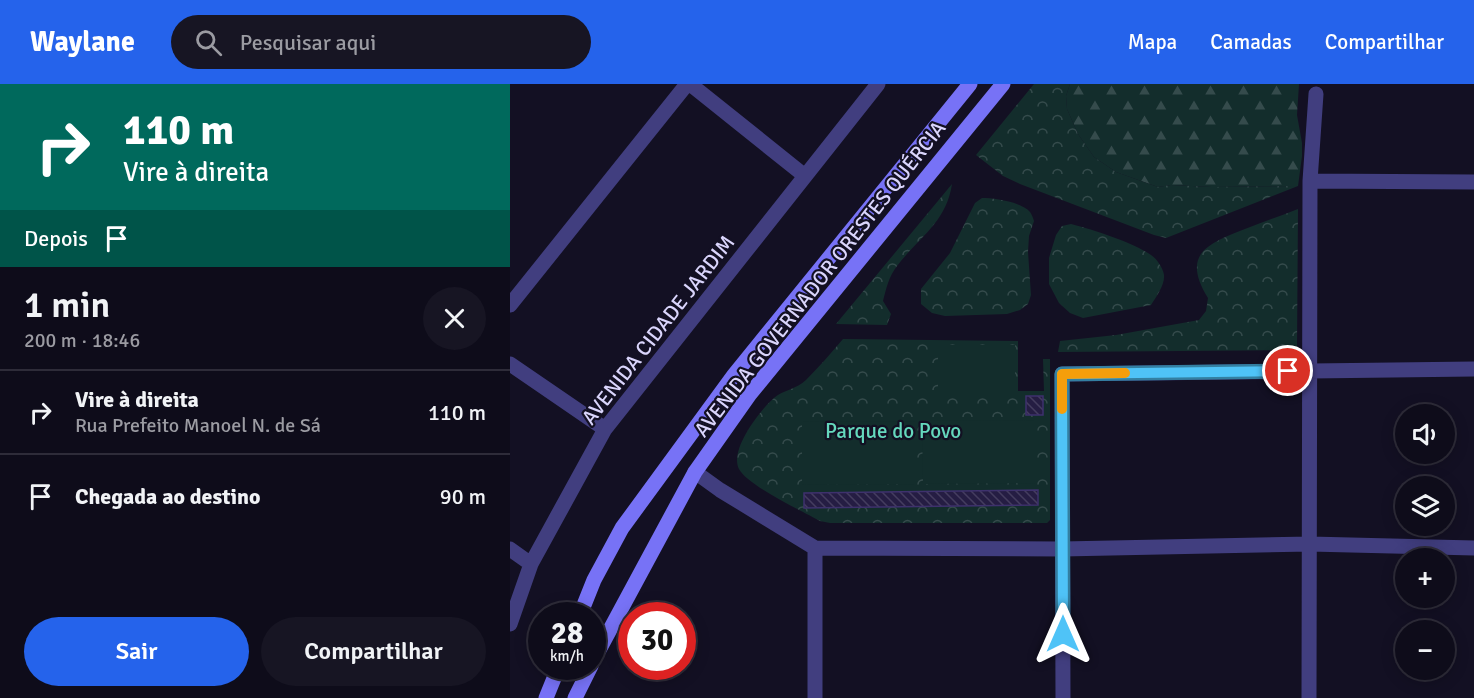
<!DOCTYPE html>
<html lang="pt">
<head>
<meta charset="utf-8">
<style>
  body { margin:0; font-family:Signika,sans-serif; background:#171523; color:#f1f3f6; height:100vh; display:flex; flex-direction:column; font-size:22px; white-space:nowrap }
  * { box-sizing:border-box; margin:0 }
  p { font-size:20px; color:#9b9ba2 }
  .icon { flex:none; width:33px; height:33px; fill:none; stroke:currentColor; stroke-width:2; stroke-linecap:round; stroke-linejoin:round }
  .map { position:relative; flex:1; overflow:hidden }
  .panel { display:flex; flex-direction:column; background:#0e0c1a; width:510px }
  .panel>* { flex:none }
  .top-card { background:#00695c; color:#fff; overflow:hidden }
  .fabs { position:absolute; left:885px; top:320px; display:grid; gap:12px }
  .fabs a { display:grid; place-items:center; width:60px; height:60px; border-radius:50%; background:#0e0c1a; box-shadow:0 3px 15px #0003,0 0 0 2px #2e2c39; font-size:30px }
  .speed { position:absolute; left:18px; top:518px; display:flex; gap:12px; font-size:30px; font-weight:700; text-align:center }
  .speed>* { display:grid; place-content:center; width:78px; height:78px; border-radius:50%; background:#0e0c1a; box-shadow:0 3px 15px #0003,0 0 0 2px #2e2c39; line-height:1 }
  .speed small { font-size:15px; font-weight:400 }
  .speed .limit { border:9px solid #d22; background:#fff; color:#111 }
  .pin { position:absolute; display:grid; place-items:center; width:51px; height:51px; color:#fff; margin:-26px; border:3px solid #fff; border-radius:50%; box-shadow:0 2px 6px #0007 }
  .me { position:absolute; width:66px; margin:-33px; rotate:0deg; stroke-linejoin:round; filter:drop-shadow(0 0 4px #0008) }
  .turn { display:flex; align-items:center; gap:21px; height:126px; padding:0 24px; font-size:27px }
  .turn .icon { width:78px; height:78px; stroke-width:2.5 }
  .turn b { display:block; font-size:42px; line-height:51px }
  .then { display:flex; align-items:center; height:57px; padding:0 24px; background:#0003; gap:12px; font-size:22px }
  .round { display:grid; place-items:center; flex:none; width:63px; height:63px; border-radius:32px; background:#171523 }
  .overview { display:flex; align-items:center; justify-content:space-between; height:102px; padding:0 24px }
  h1 { font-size:36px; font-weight:600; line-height:45px }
  .button { display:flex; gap:12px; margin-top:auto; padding:12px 24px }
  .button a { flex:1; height:69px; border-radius:36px; background:#2563eb; color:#fff; font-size:24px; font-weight:600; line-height:69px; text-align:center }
  .button a+a { background:#171523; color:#f1f3f6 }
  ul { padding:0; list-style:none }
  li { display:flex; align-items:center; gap:18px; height:84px; padding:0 24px; border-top:2px solid #2e2c39 }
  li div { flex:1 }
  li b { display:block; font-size:22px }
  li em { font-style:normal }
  header { display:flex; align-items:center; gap:36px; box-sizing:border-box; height:84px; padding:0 30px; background:#2563eb; color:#fff }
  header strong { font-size:28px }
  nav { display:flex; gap:33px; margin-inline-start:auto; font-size:21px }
  .search { width:420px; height:54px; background:#171523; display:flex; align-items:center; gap:15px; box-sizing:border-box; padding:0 21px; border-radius:33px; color:#9b9ba2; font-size:22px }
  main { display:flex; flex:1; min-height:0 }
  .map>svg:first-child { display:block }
  .forest { fill:url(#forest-firs) }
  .park { fill:url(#park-crowns) }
  .pitch { fill:#132d2c }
  .building { fill:url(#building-back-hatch); stroke:#3e316d; stroke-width:1.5 }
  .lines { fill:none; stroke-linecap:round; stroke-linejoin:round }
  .street { stroke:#413e7f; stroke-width:15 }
  .secondary { stroke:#7772f6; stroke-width:15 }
  .route-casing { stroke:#337fa1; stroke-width:15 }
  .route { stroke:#4fc3f7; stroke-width:10 }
  .slow { stroke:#f59e0b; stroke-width:10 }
  .labels { text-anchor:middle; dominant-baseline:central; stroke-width:4.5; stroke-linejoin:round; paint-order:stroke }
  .street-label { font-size:21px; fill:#dad5fc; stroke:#131023 }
  .park-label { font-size:21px; fill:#65d8bd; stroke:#131023 }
</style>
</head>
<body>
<header>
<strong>Waylane</strong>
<div class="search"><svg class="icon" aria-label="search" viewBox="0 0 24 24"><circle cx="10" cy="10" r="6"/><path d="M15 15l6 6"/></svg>Pesquisar aqui</div>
<nav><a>Mapa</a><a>Camadas</a><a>Compartilhar</a></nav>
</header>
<main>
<section class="panel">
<div class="top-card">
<div class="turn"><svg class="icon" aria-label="right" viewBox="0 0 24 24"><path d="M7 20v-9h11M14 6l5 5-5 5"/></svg><div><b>110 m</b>Vire à direita</div></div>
<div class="then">Depois<svg class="icon" aria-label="arrive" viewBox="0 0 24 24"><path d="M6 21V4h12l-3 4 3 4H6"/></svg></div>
</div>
<div class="overview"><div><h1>1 min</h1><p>200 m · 18:46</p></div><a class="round"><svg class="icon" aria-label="close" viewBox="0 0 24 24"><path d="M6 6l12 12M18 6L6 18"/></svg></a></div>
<ul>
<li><svg class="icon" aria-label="right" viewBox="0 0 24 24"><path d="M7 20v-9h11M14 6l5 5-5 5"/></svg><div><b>Vire à direita</b><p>Rua Prefeito Manoel N. de Sá</p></div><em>110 m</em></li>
<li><svg class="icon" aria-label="arrive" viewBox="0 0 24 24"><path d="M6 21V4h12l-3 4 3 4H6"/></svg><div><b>Chegada ao destino</b></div><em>90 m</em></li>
</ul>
<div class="button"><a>Sair</a><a>Compartilhar</a></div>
</section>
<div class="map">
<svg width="964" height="614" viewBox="0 0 964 614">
  <defs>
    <pattern id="forest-firs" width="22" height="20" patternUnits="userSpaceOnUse" patternTransform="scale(1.5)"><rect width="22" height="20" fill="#132d2c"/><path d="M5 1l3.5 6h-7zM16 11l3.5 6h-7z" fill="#354b4c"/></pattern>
    <pattern id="park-crowns" width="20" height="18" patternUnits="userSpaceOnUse" patternTransform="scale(1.5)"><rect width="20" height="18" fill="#132d2c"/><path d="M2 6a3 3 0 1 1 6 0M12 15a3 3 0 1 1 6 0" fill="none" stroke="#354b4c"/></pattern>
    <pattern id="building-back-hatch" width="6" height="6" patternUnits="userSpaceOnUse" patternTransform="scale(1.5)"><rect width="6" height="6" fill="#251d43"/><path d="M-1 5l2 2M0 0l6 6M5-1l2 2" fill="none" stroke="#443d5f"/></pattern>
  </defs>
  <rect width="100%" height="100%" fill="#131023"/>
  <!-- forest -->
  <path class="forest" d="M560 0H789L787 31 792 59V72L788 102 702 103 661 101 648 103 606 88 584 73 568 50 557 25 556 12Z"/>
  <!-- park -->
  <path class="park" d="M524 0H560L556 12 557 25 568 50 584 73 606 88 648 103 661 101 702 103 788 102 656 154 644 151 510 100 493 92 466 71Z
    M442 100C436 139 409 153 387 182 379 192 376 205 373 217L381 230 377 241 326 240Z
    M472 114C484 114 512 118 520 128 522 131 523 134 524 137L519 152 518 168 521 211 518 220 510 226 497 230 435 232 422 229 411 220V205L440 169 465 119Z
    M788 125 787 264 784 266 548 268 550 257 606 251 689 236 696 227 698 214C671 170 697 160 735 145 753 138 770 132 788 125Z
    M561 140C584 146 622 158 641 171 647 175 653 184 654 191 655 201 646 213 641 221L573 234 560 229 549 219 539 200V174L546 151 552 142Z
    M333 255 508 257V307H534L533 275H540V436L537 439H320L310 437C292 427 237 401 229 385 219 366 250 326 264 314 273 306 287 305 296 296 309 283 321 269 333 255Z"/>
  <!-- pitch -->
  <path class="pitch" d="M428 261H505V311H428Z
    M527 336V399L413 400 412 337Z
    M405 337V400L292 401V338Z"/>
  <!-- building -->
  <path class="building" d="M516 312H533V331H516Z
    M528 406V421L294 424V409Z"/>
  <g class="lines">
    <!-- street -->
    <path class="street" d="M180 0 295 92
      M800 97 964 98
      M0 221 177 0
      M0 280 95 345
      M185 388 210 406 305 464 552 465 800 460 964 464
      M305 464V614
      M0 465 21 480
      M0 540 21 480 95 345 368 0
      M553 614 552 290 964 285
      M799 614 800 97 806 10"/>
    <!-- secondary -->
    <path class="secondary" d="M70 531 84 496 112 444 224 291 460 0
      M82 579 185 388 240 310 493 0
      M36 614 49 582
      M65 614 81 582"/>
  </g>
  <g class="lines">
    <!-- route casing -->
    <g class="route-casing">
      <path id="route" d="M553 550 552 290 778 287"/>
    </g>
    <!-- route -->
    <use href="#route" class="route"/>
    <!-- slow -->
    <path class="slow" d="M552 325V290L615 289"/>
  </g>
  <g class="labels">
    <!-- street labels -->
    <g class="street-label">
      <text transform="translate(310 195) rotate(-52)">AVENIDA GOVERNADOR ORESTES QUÉRCIA</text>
      <text transform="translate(148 246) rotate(-52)">AVENIDA CIDADE JARDIM</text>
    </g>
    <!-- park labels -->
    <g class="park-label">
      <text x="383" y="347">Parque do Povo</text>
    </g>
  </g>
</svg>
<div class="fabs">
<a><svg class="icon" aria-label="sound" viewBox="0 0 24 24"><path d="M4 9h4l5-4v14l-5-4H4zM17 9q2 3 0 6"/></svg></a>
<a><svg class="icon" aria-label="layers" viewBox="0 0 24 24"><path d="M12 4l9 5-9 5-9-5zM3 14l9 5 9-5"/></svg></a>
<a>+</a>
<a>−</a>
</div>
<div class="speed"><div>28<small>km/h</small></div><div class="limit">30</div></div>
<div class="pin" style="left:778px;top:287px;background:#d93025"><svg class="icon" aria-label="arrive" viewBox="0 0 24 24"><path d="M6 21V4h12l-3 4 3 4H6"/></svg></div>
<svg class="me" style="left:553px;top:550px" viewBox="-20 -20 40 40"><path d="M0-17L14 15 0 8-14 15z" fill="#4fc3f7" stroke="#fff" stroke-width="4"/></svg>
</div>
</main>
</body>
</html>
